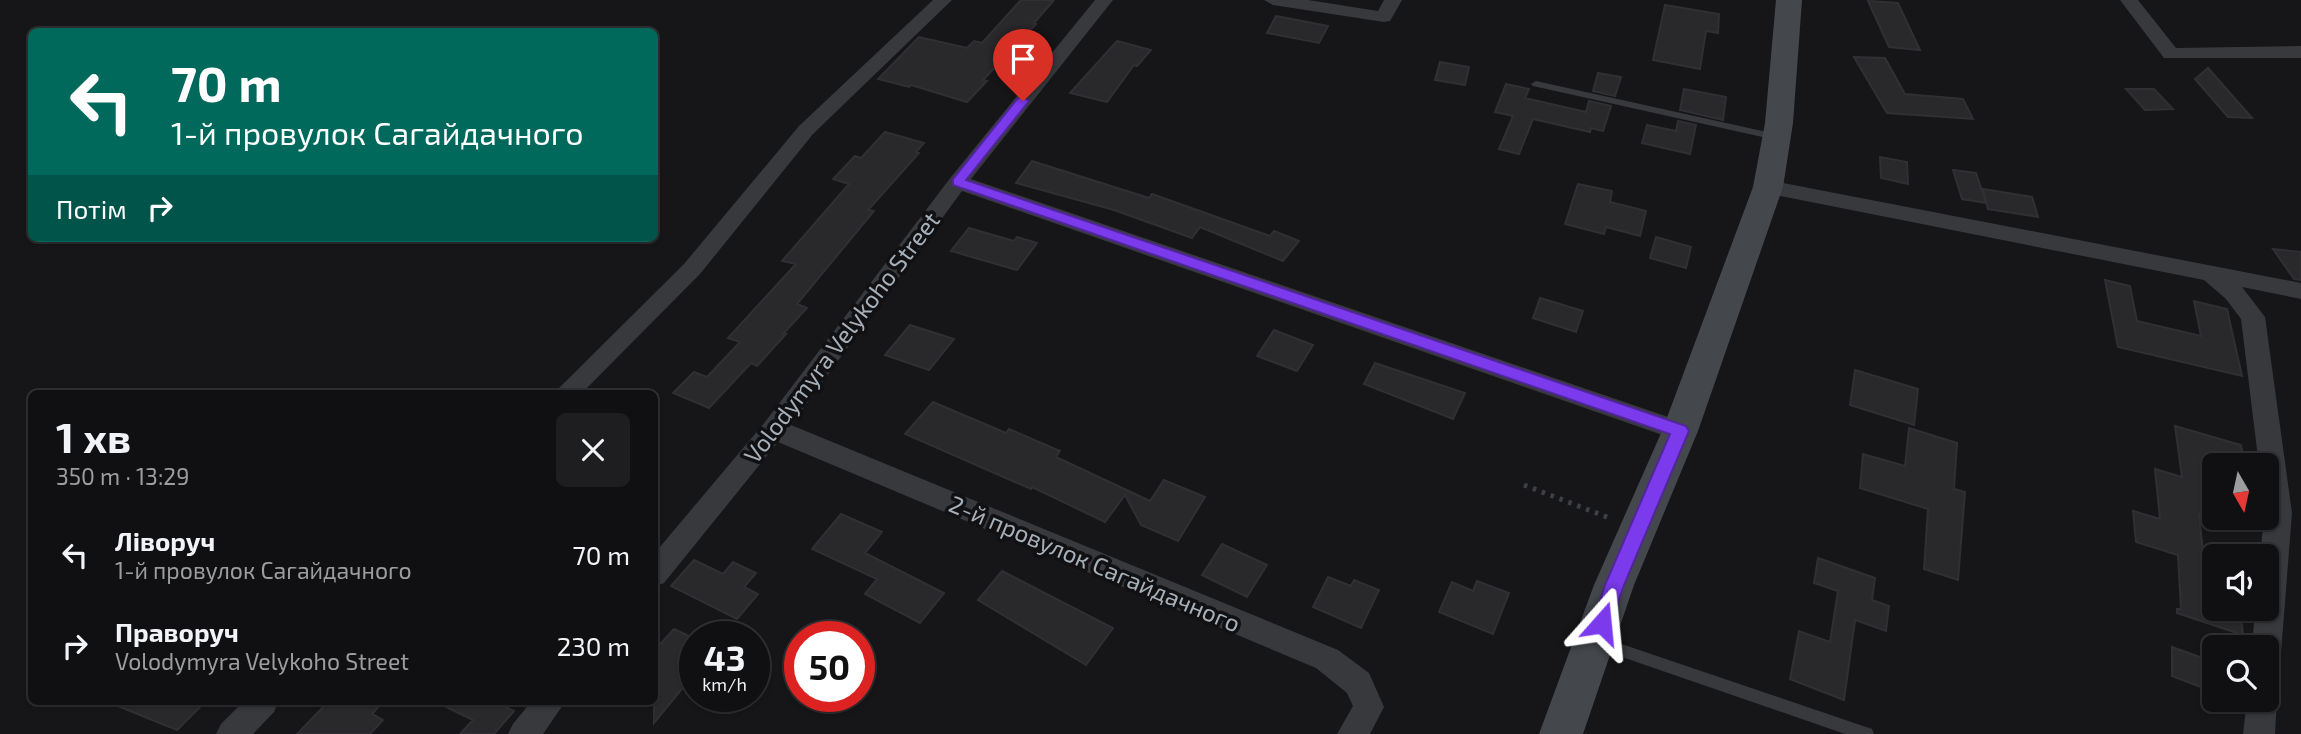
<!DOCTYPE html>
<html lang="uk">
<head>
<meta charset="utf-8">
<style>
  body { margin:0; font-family:"Exo 2",sans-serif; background:#1e1e20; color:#f1f3f6; height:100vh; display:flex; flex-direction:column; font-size:26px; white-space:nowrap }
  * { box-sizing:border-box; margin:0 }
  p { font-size:23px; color:#9c9d9f }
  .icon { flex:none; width:38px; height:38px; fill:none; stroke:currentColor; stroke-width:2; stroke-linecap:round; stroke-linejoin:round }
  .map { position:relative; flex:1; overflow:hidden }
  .drawer { position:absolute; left:28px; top:390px; width:630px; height:315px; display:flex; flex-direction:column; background:#101012; border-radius:10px; box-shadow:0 2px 5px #0004,0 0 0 2px #303032 }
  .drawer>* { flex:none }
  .hud { position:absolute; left:28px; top:28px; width:630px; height:214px; border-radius:10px; box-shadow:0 2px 5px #0004,0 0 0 2px #303032; background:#00695c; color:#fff; overflow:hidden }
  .needle { width:46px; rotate:171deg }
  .controls { position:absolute; left:2202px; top:453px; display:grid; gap:14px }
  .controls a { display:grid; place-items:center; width:77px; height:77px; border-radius:10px; background:#101012; box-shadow:0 2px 5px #0004,0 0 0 2px #303032; font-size:35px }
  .speed { position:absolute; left:679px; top:621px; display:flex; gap:14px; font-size:35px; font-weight:700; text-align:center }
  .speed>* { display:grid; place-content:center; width:91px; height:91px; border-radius:50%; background:#101012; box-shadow:0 2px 5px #0004,0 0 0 2px #303032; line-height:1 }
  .speed small { font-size:18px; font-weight:400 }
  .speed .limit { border:10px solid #d22; background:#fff; color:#111 }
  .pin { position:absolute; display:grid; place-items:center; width:60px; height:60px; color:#fff; margin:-72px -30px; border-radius:50% 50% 50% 0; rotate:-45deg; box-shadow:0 0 7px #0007 }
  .pin .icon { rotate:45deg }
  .me { position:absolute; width:77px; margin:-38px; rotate:18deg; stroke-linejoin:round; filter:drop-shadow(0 0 5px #0008) }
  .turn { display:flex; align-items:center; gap:24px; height:147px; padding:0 28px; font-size:32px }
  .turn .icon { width:91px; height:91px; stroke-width:2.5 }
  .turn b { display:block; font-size:49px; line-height:60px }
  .then { display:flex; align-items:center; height:66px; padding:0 28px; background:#0003; gap:14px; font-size:26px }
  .round { display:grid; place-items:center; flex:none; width:74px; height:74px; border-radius:10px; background:#1e1e20 }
  .head { display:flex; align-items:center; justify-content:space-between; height:119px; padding:0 28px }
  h1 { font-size:42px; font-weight:700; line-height:52px }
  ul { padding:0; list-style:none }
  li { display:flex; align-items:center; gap:21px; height:91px; padding:0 28px }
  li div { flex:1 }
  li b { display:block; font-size:26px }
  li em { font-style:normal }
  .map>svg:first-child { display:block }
  .building { fill:#29292c; stroke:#303034; stroke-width:2 }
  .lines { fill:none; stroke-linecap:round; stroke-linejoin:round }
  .path { stroke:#3d4044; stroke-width:5; stroke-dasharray:3.5 6; stroke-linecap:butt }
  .lane { fill:#37393d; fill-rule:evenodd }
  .street { fill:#37393d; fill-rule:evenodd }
  .secondary { fill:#44484d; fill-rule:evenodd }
  .route { fill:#7c3aed; stroke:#51269a; stroke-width:2 }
  .labels { text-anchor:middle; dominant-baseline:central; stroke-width:7; stroke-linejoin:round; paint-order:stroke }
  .street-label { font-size:24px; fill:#a7b0b9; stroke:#111113 }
</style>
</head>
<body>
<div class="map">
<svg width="2301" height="734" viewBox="0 0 2301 734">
  <rect width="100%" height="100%" fill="#161618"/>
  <!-- building -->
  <path class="building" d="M1021 0H1054L1034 23 1036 24 983 80 987 81 967 102 911 85 909 87 878 79 919 37 967 48 974 41 982 43Z
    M1868 1 1898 3 1920 50 1889 47Z
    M1665 5 1719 14 1718 33 1706 31 1700 69 1653 60Z
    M1276 16 1328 26 1319 43 1267 33Z
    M1117 41 1151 50 1137 66 1134 65 1107 102 1070 93Z
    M1854 57 1885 58 1905 94 1963 99 1973 119 1887 113Z
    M1440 62 1469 67 1465 85 1435 80Z
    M2208 68 2252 118 2228 117 2195 79Z
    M1598 73 1621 77 1615 96 1593 91Z
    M1506 84 1529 89 1525 98 1586 112 1589 101 1611 106 1603 131 1591 128 1590 132 1533 119 1519 154 1499 149 1513 116 1495 112Z
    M1684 89 1726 97 1723 120 1680 110Z
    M2126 89H2154L2173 109 2145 110Z
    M1678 121 1696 125 1690 154 1642 143 1647 125 1676 131Z
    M885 132 924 143 916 152 919 153 868 210 874 211 797 304 807 308 783 334H786L757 366 751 363 709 408 673 393 694 372 707 377 740 342 728 338 796 264 782 261 849 184 833 179 855 156 861 158Z
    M1880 157 1907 162 1908 184 1881 178Z
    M1032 161 1149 198 1152 194 1270 236 1274 231 1299 241 1283 261 1200 227 1192 238 1114 210 1016 183Z
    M1953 170 1976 173 1986 203 1962 199Z
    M1578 184 1612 191 1610 202 1646 211 1640 236 1606 227 1604 234 1565 224Z
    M1983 189 2032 197 2038 217 1988 209Z
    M969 228 1014 241 1017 237 1037 243 1017 270 951 251Z
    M1656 237 1691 247 1686 268 1650 258Z
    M2273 249 2301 252V280L2294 279Z
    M2105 280 2130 286 2137 321 2201 336 2194 301 2227 309 2242 376 2118 347Z
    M1540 298 1583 311 1576 332 1533 318Z
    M910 325 954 339 929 370 885 355Z
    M1274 330 1313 345 1297 371 1257 356Z
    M1375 363 1465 393 1453 419 1364 384Z
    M1855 370 1918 389 1914 425 1850 405Z
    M933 402 1006 433 1009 429 1060 451 1056 457 1150 501 1164 480 1205 497 1178 541 1141 525 1125 495 1105 522 1032 487 1031 489 905 434Z
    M2175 426 2241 445 2245 466H2214V519L2199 514 2207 593 2214 595V609H2240L2243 635 2177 613V609H2181L2178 555 2136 542 2133 511 2160 519 2155 469 2182 477Z
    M1909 428 1957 443 1954 489 1965 492 1958 580 1924 569 1928 509 1860 488 1863 454 1905 466Z
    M841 514 882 532 865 553 944 593 920 623 865 594 877 579 812 549Z
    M1222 544 1267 565 1247 597 1202 575Z
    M1818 558 1875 578 1872 600 1889 606 1886 631 1855 620 1844 700 1790 679 1799 631 1830 642 1838 591 1814 583Z
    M694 560 723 574 733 562 756 573 744 587 758 594 737 619 671 586Z
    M1002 571 1113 628 1086 665 978 600Z
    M1328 577 1351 586 1354 580 1379 590 1361 628 1313 607Z
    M1477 581 1509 593 1493 634 1439 612 1452 582 1473 591Z
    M674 629 695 639V673L654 723V651Z
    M2172 647 2214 662V692L2172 676Z
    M108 702H205L177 730Z
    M328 702H383L372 714 383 720 370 734H297Z
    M436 702H495L514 711 494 734H460L473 720Z"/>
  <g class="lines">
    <!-- path -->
    <path class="path" d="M1524 485 1612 519"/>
    <!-- lane -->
    <path class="lane" d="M1536 81 1776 134 1781 137 1776 140 1533 86 1531 84Z
      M1598 636 1866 727 1872 729 1874 734H1845L1593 647 1591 642 1593 637Z"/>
    <!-- street -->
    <path class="street" d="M933 0H952L813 134 700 274 581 394H553L684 264 799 126Z
      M1095 0H1113L971 179 1689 424 1693 431 1689 438 1680 441 1671 438 962 191 791 425 1338 650 1369 673 1384 707 1370 734H1337L1353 706 1347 693 1316 668 778 442 664 583 654 587V554L765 422 951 177Z
      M1264 0H1308L1378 11 1384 0H1402L1390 21 1384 22 1273 5Z
      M2120 0H2138L2176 48 2301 46V58H2164Z
      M1768 180 2301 283V299L2242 287 2265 317 2292 513 2281 653 2276 662 2266 666V648H2252L2255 609H2266V556H2260L2264 518H2266V466H2259L2241 319 2226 299 2204 280 1760 192 1757 187 1760 182Z
      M2266 688 2273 690 2277 700 2275 734H2243L2247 700H2266Z
      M243 702H278L274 712 253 734H216L221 724Z
      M531 702H565L543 734H508L513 724Z"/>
    <!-- secondary -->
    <path class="secondary" d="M1776 0H1802L1793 123 1783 187 1698 431 1634 585 1583 734H1539L1594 585 1662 431 1753 187 1765 123Z"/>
  </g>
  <!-- route -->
  <path class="route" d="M1023 97 1029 101 966 180 1686 426 1689 431 1624 585 1609 629 1602 631 1596 629 1593 623 1605 585 1670 434 953 185V179L1018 98Z"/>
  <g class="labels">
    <!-- street labels -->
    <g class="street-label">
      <text transform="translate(841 337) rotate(-53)">Volodymyra Velykoho Street</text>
      <text transform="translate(1095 563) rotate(23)">2-й провулок Сагайдачного</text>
    </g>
  </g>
</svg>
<div class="controls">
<a><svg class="needle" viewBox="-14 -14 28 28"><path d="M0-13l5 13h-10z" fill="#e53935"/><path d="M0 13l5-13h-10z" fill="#9c9d9f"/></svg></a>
<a><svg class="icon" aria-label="sound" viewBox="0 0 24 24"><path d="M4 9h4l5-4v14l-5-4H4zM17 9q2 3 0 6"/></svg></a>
<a><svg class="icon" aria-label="search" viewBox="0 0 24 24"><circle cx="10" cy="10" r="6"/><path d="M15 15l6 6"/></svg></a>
</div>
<div class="speed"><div>43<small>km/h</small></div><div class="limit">50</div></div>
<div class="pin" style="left:1023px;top:101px;background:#d93025"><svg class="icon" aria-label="arrive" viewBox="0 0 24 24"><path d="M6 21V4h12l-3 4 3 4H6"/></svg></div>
<svg class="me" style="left:1602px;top:623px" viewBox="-20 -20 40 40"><path d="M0-17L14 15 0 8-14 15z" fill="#7c3aed" stroke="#fff" stroke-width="4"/></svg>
<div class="hud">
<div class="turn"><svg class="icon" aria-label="left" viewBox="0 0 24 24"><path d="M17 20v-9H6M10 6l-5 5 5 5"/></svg><div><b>70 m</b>1-й провулок Сагайдачного</div></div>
<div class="then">Потім<svg class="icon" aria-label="right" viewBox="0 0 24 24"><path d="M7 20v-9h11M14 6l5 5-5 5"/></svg></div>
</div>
<section class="drawer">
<div class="head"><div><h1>1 хв</h1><p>350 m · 13:29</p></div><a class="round"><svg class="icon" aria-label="close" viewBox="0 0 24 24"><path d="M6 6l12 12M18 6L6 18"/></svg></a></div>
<ul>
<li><svg class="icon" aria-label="left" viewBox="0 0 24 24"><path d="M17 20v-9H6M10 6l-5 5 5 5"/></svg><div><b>Ліворуч</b><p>1-й провулок Сагайдачного</p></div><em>70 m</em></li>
<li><svg class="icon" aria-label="right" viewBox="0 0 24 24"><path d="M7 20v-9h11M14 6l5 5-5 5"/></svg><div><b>Праворуч</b><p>Volodymyra Velykoho Street</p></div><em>230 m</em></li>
</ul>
</section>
</div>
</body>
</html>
